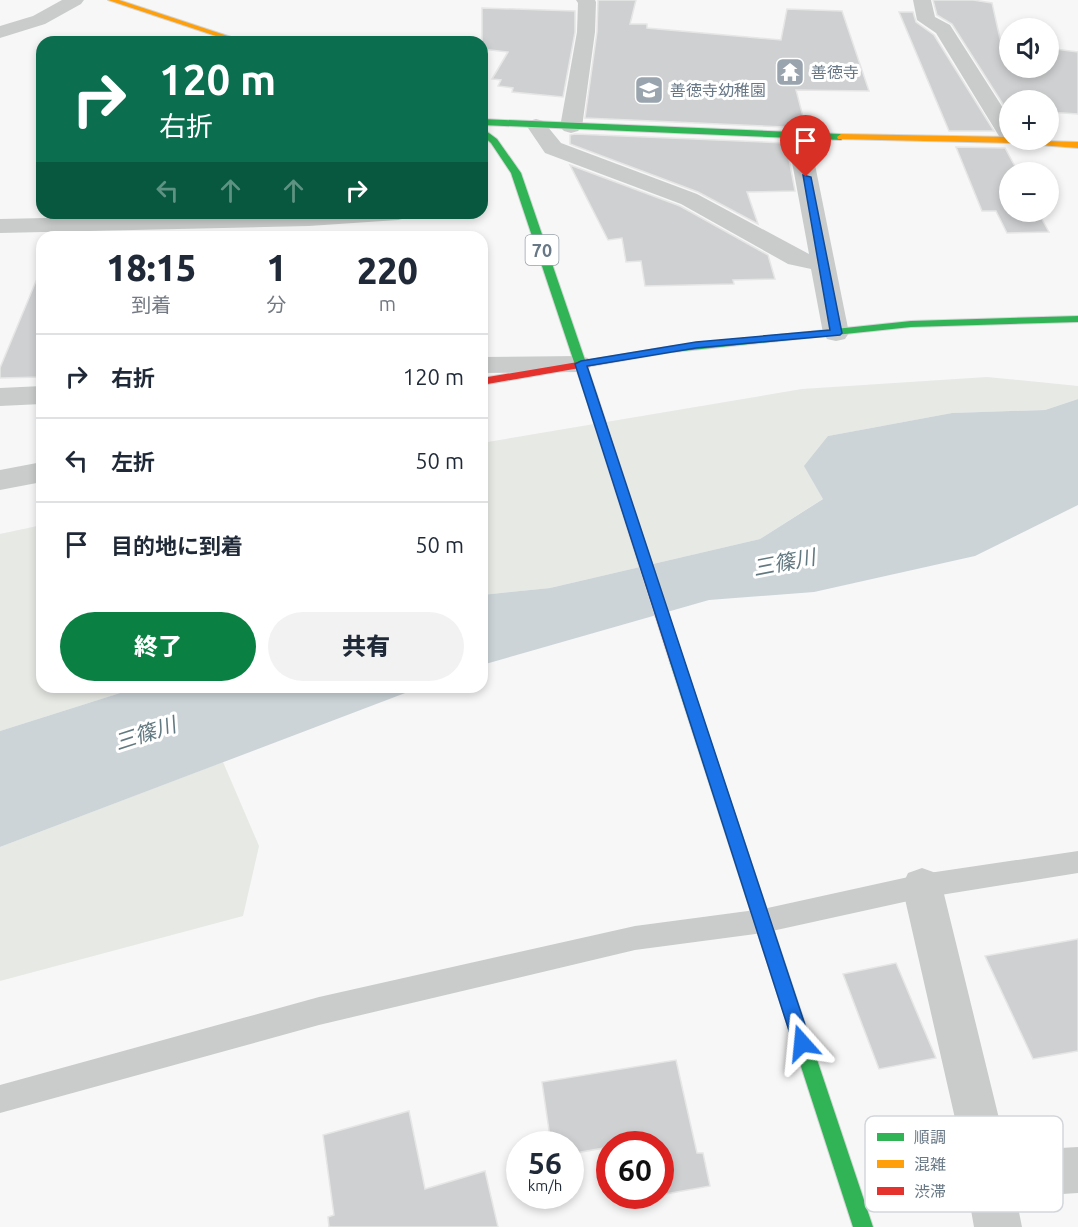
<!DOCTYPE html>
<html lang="ja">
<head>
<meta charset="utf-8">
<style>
  body { margin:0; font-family:Ubuntu,"Noto Sans JP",sans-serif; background:#f2f2f3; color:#1f2937; height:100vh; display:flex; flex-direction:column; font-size:22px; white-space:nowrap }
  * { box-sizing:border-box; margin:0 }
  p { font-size:20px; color:#747a83 }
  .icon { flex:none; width:33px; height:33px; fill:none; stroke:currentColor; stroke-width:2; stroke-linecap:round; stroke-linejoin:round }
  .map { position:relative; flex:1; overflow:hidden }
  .drawer { position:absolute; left:36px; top:231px; width:452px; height:462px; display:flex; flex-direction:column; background:#fff; border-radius:18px; box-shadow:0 3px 9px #0003 }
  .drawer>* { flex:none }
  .top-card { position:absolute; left:36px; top:36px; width:452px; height:183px; border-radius:18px; box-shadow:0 3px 9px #0003; background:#0b6e4f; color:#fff; overflow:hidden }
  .fabs { position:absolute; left:999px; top:18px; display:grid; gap:12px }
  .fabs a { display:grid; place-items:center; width:60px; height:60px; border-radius:50%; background:#fff; box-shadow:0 3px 9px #0003; font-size:30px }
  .speed { position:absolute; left:506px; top:1131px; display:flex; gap:12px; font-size:30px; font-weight:700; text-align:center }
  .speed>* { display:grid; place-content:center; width:78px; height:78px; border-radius:50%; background:#fff; box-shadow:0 3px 9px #0003; line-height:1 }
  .speed small { font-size:15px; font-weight:400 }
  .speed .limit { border:9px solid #d22; background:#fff; color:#111 }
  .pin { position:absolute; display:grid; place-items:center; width:51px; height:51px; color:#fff; margin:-62px -26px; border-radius:50% 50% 50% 0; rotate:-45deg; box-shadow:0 0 6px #0007 }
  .pin .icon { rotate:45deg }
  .me { position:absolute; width:66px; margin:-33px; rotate:342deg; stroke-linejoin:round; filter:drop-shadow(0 0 4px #0008) }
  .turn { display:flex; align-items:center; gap:21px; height:126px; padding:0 24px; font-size:27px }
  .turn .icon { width:78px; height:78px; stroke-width:2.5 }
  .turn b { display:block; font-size:42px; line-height:51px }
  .lanes { display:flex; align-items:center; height:57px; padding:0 24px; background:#0003; justify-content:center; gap:30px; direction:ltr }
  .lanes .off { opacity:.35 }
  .eta { display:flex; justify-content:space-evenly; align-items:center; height:102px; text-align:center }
  .eta b { font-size:36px; font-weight:800; line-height:42px }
  .action { display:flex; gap:12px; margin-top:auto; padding:12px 24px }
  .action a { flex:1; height:69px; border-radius:36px; background:#0b8043; color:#fff; font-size:24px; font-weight:800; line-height:69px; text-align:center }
  .action a+a { background:#f2f2f3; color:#1f2937 }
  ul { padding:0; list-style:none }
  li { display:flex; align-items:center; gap:18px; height:84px; padding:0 24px; border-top:2px solid #e0e1e3 }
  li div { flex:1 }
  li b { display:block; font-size:22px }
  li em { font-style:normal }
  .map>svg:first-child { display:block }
  .green { fill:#e6e9e4 }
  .water { fill:#ccd4d8 }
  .building { fill:#ced0d1; stroke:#e6e6e6; stroke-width:1.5 }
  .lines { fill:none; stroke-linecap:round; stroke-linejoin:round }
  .fast-casing { stroke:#d4d5d6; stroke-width:2 }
  .slow-casing { stroke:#d4d5d6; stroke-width:2 }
  .jam-casing { stroke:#d4d5d6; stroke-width:2 }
  .lane { fill:#cacccc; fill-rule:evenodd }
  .street { fill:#cacccc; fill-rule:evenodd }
  .fast { fill:#30b455; fill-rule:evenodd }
  .slow { fill:#ff9f0a; fill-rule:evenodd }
  .jam { fill:#e5322d; fill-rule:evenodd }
  .route { fill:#1a73e8; stroke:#114b97; stroke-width:1.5 }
  .labels { text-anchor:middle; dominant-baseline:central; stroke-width:6; stroke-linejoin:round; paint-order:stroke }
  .far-poi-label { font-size:16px; fill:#687886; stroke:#fff; text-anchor:start }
  .shield { fill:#fff; stroke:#95a0aa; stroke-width:1.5 }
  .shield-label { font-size:18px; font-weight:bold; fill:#687886 }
  .water-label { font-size:21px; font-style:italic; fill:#637981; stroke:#fff }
  .key { fill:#fff; stroke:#d2d6db; stroke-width:1.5 }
  .key-label { font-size:16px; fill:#687886 }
</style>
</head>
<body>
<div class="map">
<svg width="1078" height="1227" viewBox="0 0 1078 1227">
  <rect width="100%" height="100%" fill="#f7f7f7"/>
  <!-- green -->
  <path class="green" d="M987 377 1078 386V399L1045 410 952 413 828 436 824 498 760 539 550 588 482 595V443L802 389Z
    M42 525V687H139L0 731V534Z
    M223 762 259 846 243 916 0 981V847Z"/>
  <!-- water -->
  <path class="water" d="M1078 399V505L975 556 814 592 709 600 482 665V595L550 588 760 539 823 499 804 466 828 436 952 413 1045 410Z
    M139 687H421L0 847V731Z"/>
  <!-- building -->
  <path class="building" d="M598 0H636L630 24H647V28L781 40 787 9 842 11 869 91 796 90 806 128 585 118 597 32Z
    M933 0H973L992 3 1001 43 1010 44V68H1048V48L1078 52V114L1048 112V100H1010V109H1006L952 24 937 15Z
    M482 8 575 11V32L563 97 512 92 513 88 498 86 501 80 492 79 508 52 482 49Z
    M899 12H913L916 22 934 35 994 131H949Z
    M575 134 786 143 795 191 747 192 758 224 698 192 570 144V135Z
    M956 147 1005 148 1018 172H1010V212H1038L1049 232 1007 233 996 211H982Z
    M570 165 680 206 768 255 775 279 733 280 734 284 645 286 641 261 626 262 622 238 608 240Z
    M41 269 42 377 0 378V368Z
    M1078 939V1051L1033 1059 985 956Z
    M896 963 936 1058 879 1069 843 974Z
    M676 1060 697 1153H703L710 1186 660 1195V1144H609V1147L570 1154V1144H551L542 1082Z
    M409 1111 425 1189 485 1171 498 1227H329L328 1217 334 1215 323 1135Z"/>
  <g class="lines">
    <!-- fast casing -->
    <g class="fast-casing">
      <path id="fast" d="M482 119 841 134 845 137 841 140 482 125Z
        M482 128 497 139 521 173 597 395 595 398H587L585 395 511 173 491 143 482 135Z
        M1078 316V322L911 327 673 352 668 349 673 346 911 321Z
        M677 656 682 658 684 662 873 1227H853L670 662 672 658Z"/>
    </g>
    <!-- slow casing -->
    <g class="slow-casing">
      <path id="slow" d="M108 0H119L246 42H234Z
        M841 134 1010 137V140L1078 142V148L1012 143 838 139 837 137Z"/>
    </g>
    <!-- jam casing -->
    <g class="jam-casing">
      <path id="jam" d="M673 346 678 349 677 351 482 385V378Z
        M591 391 597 395 684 662 682 666H672L670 662 585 395Z"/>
    </g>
    <!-- lane -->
    <path class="lane" d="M1078 851V873L922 898 763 933 635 950 319 1025 0 1113V1085L319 997 635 926 763 909 922 874Z"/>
    <!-- street -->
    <path class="street" d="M62 0H84L81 4 45 24 0 38V26L33 16Z
      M576 0H595L596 2 595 32 582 127 578 131 571 133 564 131 560 127 577 32 578 3Z
      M913 0H931L935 17 950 25 1010 119V140L1018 141 1010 142 1002 141 936 33 917 20Z
      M536 119 543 121 561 143 697 194 809 254 787 135 790 130 798 129 806 130 809 135 849 333 845 339 836 341 827 339 823 333 811 269 788 264 681 204 545 153 526 125 529 121Z
      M265 213H410L406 218 398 220 309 226 0 233V219Z
      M579 356 588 358 592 364 588 370 579 372 482 373V357Z
      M42 386V404L0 406V388Z
      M42 462V482L0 490V470Z
      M922 868 936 873 942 886 1007 1151 1078 1147V1193L1016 1197 1022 1227H974L954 1114 902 886 908 873Z"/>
    <!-- fast -->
    <use href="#fast" class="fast"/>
    <!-- slow -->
    <use href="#slow" class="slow"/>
    <!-- jam -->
    <use href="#jam" class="jam"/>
  </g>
  <!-- route -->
  <path class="route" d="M803 175 811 177 842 333 840 335 696 348 587 366 811 1043 808 1049 802 1052 796 1049 793 1043 575 364 581 361 696 342 830 330Z"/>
  <!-- icons -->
  <defs>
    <g id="temple-square" transform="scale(1.5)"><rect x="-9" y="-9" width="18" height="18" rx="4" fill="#9aa4ae" stroke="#fff"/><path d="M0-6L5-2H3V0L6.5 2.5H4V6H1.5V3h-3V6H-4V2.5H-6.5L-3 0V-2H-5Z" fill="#fff"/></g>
    <g id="school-square" transform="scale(1.5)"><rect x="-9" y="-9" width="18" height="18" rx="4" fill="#9aa4ae" stroke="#fff"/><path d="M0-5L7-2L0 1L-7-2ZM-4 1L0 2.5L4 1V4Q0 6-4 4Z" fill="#fff"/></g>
  </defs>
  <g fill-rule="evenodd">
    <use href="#temple-square" x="790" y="72"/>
    <use href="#school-square" x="649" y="90"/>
  </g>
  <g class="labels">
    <!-- far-poi labels -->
    <g class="far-poi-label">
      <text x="811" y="72">善徳寺</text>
      <text x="670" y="90">善徳寺幼稚園</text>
    </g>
    <!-- shield labels -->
    <rect class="shield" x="525.5" y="235" width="33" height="30" rx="4.5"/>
    <g class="shield-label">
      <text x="542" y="250">70</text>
    </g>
    <!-- water labels -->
    <g class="water-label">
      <text transform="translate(784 562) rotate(-11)">三篠川</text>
      <text transform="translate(145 733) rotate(-18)">三篠川</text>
    </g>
  </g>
  <!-- legend -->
  <rect x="865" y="1116" width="198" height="96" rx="9" class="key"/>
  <rect x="877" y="1133" width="27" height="8" fill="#30b455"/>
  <rect x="877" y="1160" width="27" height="8" fill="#ff9f0a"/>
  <rect x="877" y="1187" width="27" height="8" fill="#e5322d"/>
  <g class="key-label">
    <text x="914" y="1143">順調</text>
    <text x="914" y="1170">混雑</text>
    <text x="914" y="1197">渋滞</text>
  </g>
</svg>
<div class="fabs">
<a><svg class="icon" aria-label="sound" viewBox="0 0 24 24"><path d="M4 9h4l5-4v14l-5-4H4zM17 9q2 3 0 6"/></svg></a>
<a>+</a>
<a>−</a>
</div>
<div class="speed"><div>56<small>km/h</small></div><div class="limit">60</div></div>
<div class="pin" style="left:806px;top:177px;background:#d93025"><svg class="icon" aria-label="arrive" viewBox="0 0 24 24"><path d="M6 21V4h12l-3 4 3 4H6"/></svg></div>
<svg class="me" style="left:802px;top:1043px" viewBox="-20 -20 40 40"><path d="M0-17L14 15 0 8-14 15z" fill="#1a73e8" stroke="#fff" stroke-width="4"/></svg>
<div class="top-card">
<div class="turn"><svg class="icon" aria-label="right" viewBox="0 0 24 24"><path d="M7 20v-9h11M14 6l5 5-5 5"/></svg><div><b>120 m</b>右折</div></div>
<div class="lanes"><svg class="icon off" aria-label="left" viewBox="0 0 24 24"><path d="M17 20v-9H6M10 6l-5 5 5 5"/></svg><svg class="icon off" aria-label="ahead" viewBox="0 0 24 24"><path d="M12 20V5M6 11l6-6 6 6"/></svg><svg class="icon off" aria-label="ahead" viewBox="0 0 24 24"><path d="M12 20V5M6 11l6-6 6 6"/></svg><svg class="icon" aria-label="right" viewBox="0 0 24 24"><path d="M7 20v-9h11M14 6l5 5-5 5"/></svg></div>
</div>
<section class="drawer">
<div class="eta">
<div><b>18:15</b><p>到着</p></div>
<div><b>1</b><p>分</p></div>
<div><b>220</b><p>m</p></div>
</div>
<ul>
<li><svg class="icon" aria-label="right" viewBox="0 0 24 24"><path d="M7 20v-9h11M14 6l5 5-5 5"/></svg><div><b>右折</b></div><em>120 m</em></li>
<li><svg class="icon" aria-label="left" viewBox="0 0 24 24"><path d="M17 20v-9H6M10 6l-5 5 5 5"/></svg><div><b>左折</b></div><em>50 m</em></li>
<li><svg class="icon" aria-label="arrive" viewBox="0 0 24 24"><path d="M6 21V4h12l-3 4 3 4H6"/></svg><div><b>目的地に到着</b></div><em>50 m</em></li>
</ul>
<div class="action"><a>終了</a><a>共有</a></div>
</section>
</div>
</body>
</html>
